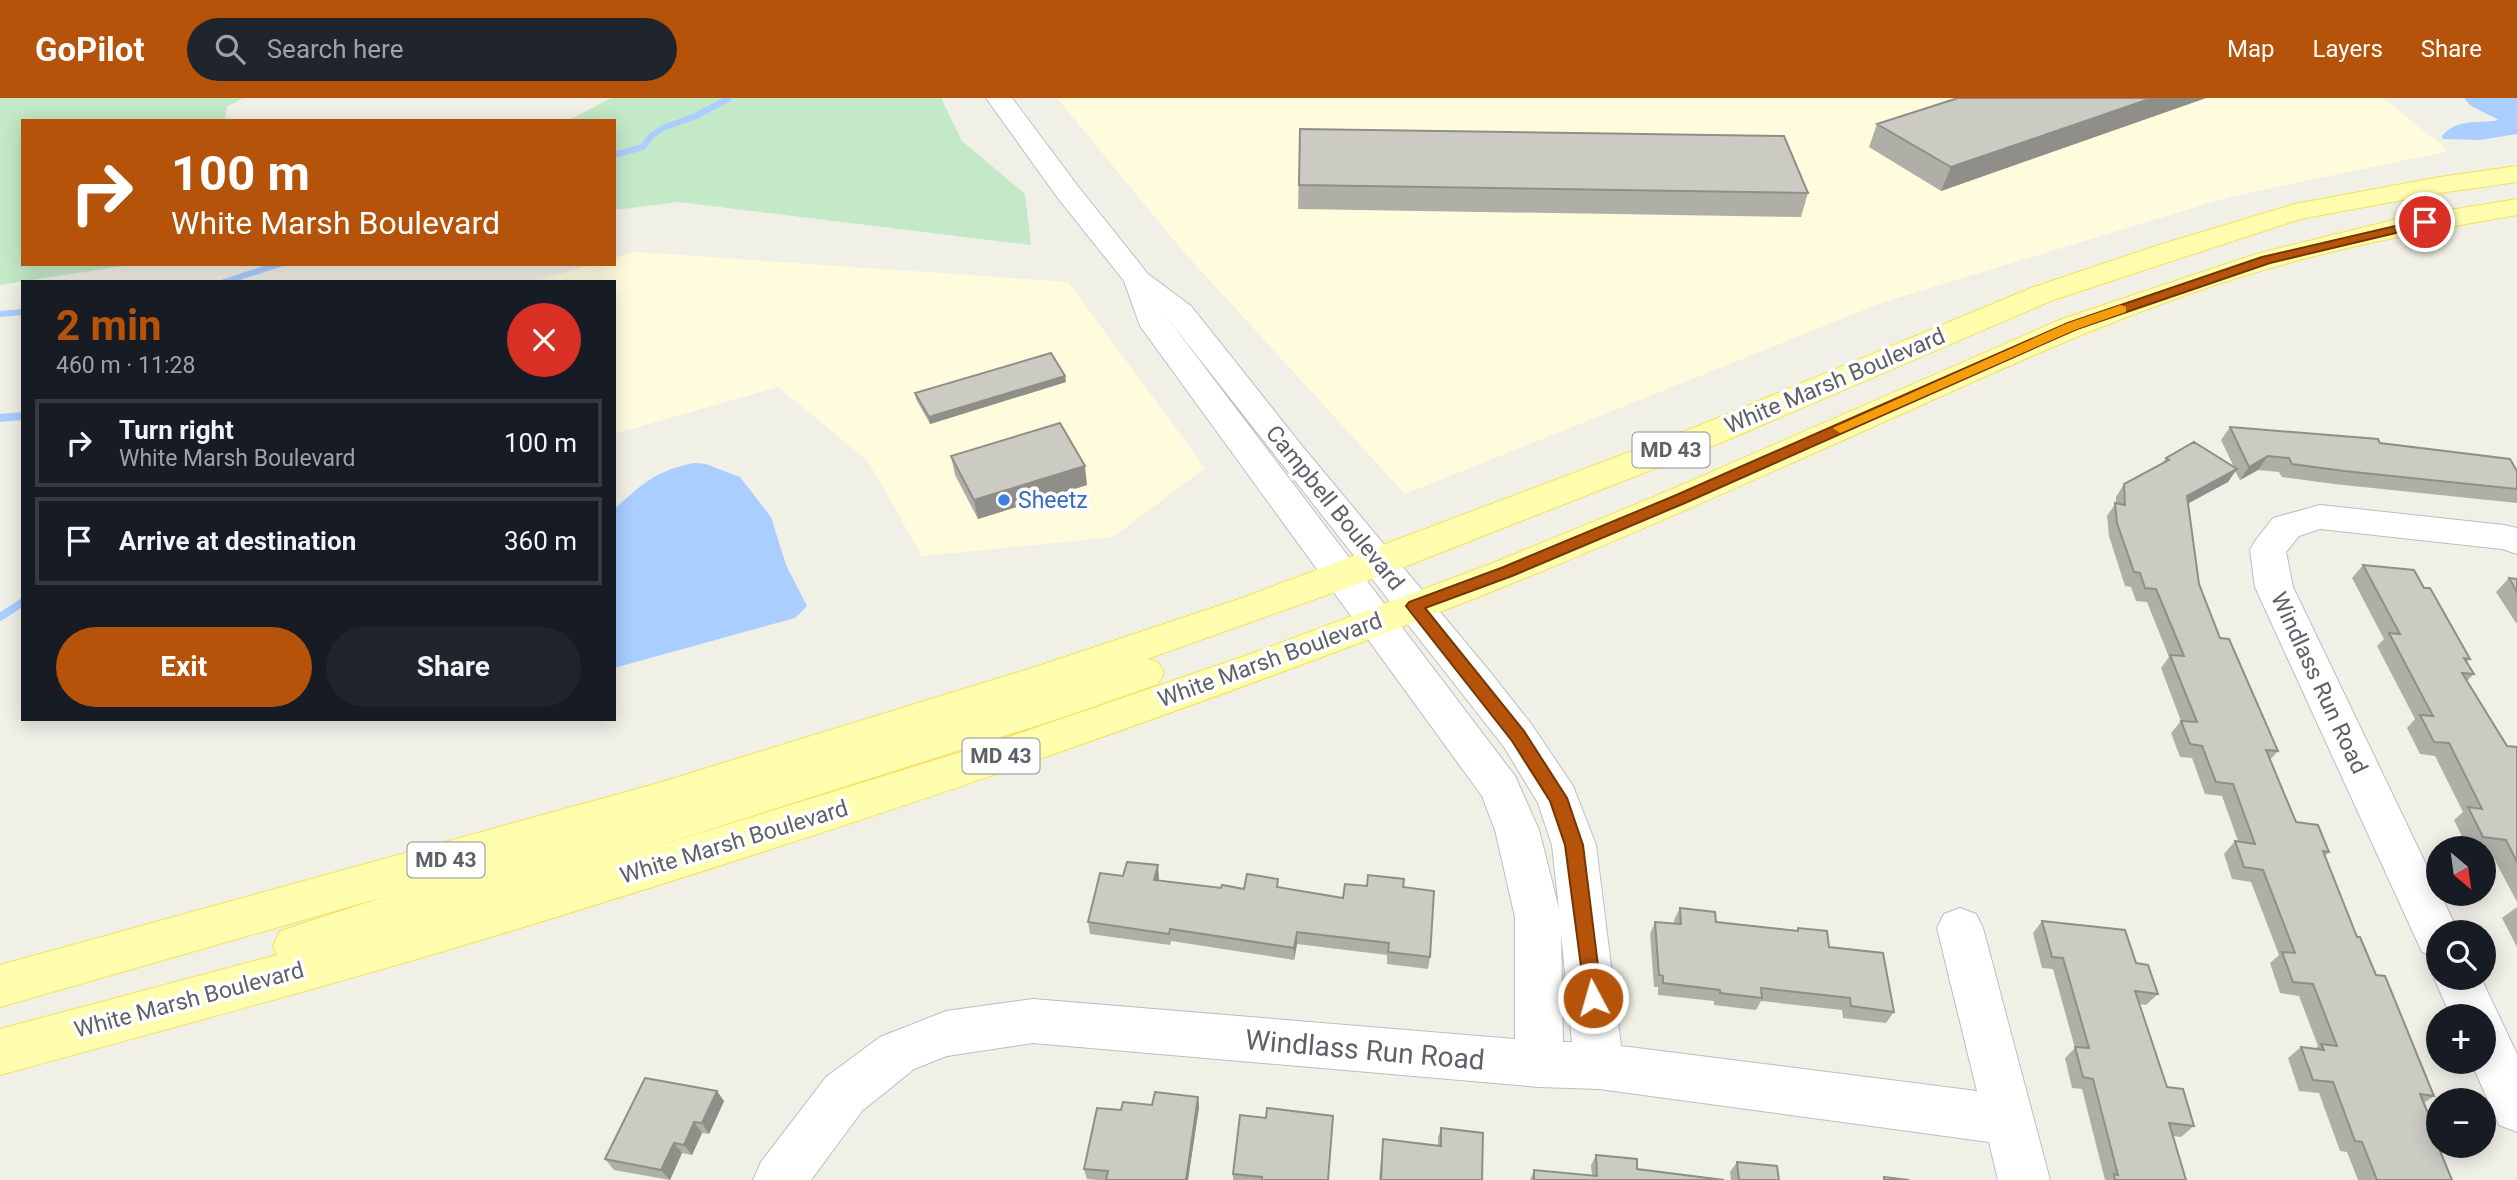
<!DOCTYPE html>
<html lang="en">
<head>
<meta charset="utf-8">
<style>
  body { margin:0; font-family:Roboto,sans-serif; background:#20242c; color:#f1f3f6; height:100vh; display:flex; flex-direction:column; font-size:26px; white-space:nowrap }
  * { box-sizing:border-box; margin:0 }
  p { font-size:23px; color:#9ea1a6 }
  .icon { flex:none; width:38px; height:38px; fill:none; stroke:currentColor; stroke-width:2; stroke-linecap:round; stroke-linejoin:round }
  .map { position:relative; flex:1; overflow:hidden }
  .panel { position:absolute; left:21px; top:182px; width:595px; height:441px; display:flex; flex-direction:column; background:#171b24; border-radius:0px; box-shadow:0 4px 18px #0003 }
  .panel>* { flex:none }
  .hud { position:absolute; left:21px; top:21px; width:595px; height:147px; border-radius:0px; box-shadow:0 4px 18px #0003; background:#b45309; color:#fff; overflow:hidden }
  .needle { width:46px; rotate:151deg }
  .buttons { position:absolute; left:2426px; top:738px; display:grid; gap:14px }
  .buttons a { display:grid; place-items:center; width:70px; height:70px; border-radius:50%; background:#171b24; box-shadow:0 4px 18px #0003; font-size:35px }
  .pin { position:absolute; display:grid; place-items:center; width:60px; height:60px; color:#fff; margin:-30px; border:4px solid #fff; border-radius:50%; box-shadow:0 2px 7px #0007 }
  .me { position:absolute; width:77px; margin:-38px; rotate:354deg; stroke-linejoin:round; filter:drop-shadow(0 0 5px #0008) }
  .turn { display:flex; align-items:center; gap:24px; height:147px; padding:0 35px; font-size:32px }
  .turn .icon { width:91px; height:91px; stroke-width:2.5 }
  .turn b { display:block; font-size:49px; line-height:60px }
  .round { display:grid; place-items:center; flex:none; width:74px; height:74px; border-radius:37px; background:#20242c }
  .headline { display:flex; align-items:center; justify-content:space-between; height:119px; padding:0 35px }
  h1 { font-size:42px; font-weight:700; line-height:52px; color:#b45309 }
  .cta { display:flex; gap:14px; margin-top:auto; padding:14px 35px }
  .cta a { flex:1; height:80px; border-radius:42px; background:#b45309; color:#fff; font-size:28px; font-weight:700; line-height:80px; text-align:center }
  .cta a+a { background:#20242c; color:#f1f3f6 }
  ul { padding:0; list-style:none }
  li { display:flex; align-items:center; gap:21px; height:88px; margin:0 14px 10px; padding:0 21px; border:4px solid #363941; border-radius:0px }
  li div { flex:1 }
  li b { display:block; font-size:26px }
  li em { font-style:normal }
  header { display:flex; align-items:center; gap:42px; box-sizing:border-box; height:98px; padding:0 35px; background:#b45309; color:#fff }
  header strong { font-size:33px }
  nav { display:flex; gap:38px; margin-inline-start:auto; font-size:24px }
  .search { width:490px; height:63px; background:#20242c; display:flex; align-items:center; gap:18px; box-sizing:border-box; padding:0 24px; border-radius:38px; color:#9ea1a6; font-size:26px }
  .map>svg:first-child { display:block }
  .commercial { fill:#fffcde }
  .green { fill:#c3e9c8 }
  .water { fill:#a9ceff }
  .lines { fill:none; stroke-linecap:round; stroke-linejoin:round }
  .stream-far1 { stroke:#a9ceff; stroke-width:6 }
  .stream { stroke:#a9ceff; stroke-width:8 }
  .minor-casing { stroke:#bbbec3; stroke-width:2 }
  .major-casing { stroke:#f7e15a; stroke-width:2 }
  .minor { fill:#fff; fill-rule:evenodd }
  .major { fill:#fffdae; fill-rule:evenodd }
  .wall { fill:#afafa8 }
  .shaded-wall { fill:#8f8e88 }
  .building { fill:#cccbc3; stroke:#8f8e88; stroke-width:2 }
  .route { fill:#b45309; stroke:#753606; stroke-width:2 }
  .slow { fill:#f59e0b }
  .shop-dot { fill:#3f7fe0; stroke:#fff; stroke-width:2.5 }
  .labels { text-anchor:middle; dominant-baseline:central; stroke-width:7; stroke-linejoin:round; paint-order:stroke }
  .shield { fill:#fff; stroke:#8e9095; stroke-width:2 }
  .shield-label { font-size:21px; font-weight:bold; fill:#5e6168 }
  .street-label { font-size:23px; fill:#5e6168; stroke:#fff }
  .shop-label { font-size:23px; fill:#366cbe; stroke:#fff; text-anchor:start }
  .near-street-label { font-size:28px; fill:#5e6168; stroke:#fff }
</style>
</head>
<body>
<header>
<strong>GoPilot</strong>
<div class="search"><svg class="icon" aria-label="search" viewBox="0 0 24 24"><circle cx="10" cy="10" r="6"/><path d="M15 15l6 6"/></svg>Search here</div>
<nav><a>Map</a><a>Layers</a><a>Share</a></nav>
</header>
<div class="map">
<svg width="2517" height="1082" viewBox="0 0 2517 1082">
  <rect width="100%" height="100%" fill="#f1f0e7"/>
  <!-- commercial -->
  <path class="commercial" d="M1057 0H2383L2449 53 2229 99 1884 204 1405 396 1182 152Z
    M635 154 1068 184 1205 370 1113 439 922 458 868 363 778 289 614 336V184H539L542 181 593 166H614V160Z"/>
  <!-- green -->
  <path class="green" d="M0 0H243L227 9 225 23H23V166H135L0 187Z
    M611 0H941L962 43 1025 96 1031 147 679 104 614 112V23H567Z"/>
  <!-- water -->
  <path class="water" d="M2464 0H2517V36L2480 42 2443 41 2442 38C2457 20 2478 26 2499 22L2471 8Z
    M694 365 706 366 740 379 771 419 786 467 807 508 795 520 614 570V411C643 386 654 373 694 365Z"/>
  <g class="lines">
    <!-- stream-far1 -->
    <path class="stream-far1" d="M614 57 643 49 651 38 663 30 696 18 729 0
      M224 184 280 166
      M0 216 23 214"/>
    <!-- stream -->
    <path class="stream" d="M0 320 23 318
      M0 519 23 504"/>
    <!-- minor casing -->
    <g class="minor-casing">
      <path id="minor" d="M986 0H1012L1077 87 1148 176 1191 208 1303 349 1491 575 1532 627 1573 688 1596 747 1621 948 1977 993 1937 830 1944 816 1960 810 1976 816 1983 830 2050 1082H1998L1989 1044 1599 991 1539 989 1033 945 947 958 914 971 862 1013 811 1082H753L761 1064 826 979 880 939 946 913 1033 901 1515 941V819L1495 732 1482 698 1140 228 1124 183 1057 99ZM1165 217 1504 649 1538 705 1552 747 1559 811 1539 732 1515 678ZM1561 835 1572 944H1563Z
        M2320 407 2504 427 2517 430V456L2502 451 2320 431 2299 438 2286 454 2293 489 2459 835H2438V860L2422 854 2255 489 2250 452 2255 443 2273 420Z
        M2438 871V880H2481L2517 956V1034L2499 1027 2471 964H2483V919H2451L2434 880Z"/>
    </g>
    <!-- major casing -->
    <g class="major-casing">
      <path id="major" d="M2517 68V84L2440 95 2300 121 2053 202 1725 343 1391 474 1147 561 1158 564 1164 575 1158 586 1064 619 626 758 1000 642 1259 553 1493 465 1668 393 2062 221 2256 156 2402 120 2517 101V117C2437 131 2359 145 2281 167 2148 204 2021 262 1895 319 1745 386 1594 454 1440 514 1120 638 793 748 464 847 311 893 155 934 0 977V931L277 857 273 848 280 833 387 798 0 909V867L655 686 1032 570 1245 499 1701 327 2031 190 2159 147 2295 106 2440 79Z"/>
    </g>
    <!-- minor -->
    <use href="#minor" class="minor"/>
    <!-- major -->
    <use href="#major" class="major"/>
  </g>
  <!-- wall -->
  <path class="wall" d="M2206 0 1941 93 1869 49 1877 26Z
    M1300 31 1808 95 1801 119 1298 111Z
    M1065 278 1066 284 930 326 916 301 915 295Z
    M2230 329 2380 345 2517 373V405L2334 386 2282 379 2279 374 2258 372 2240 382 2235 373 2228 384 2188 405 2199 486 2220 540 2278 653 2270 662 2296 724 2329 754 2325 758 2357 839 2434 998 2424 1005 2438 1048 2452 1082H2358L2347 1054 2340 1053 2319 995 2299 993 2288 960 2301 949 2315 951 2318 948 2299 898 2280 895 2270 865 2279 857 2251 784 2232 781 2224 756 2235 743H2238L2222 698 2205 696 2192 660 2180 659 2171 635 2181 623 2161 570 2169 559 2147 504 2136 503 2131 489 2125 488 2109 438 2107 418 2116 405V399L2124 386 2162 366 2166 360 2234 369 2221 342Z
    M951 358 1087 387 978 421 955 377Z
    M2363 467 2424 490 2470 561 2467 564 2474 576 2467 583 2507 648 2517 649V804L2491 755 2483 754V751H2468L2454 722 2463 714 2435 658 2420 656 2407 630 2415 621 2377 548 2384 541 2352 480Z
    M2509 480 2517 481V525H2516L2496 494Z
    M1123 778 1159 780 1158 782 1221 790 1244 791 1278 781V789L1343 800 1367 788 1403 789 1430 859 1428 871 1387 866V857L1297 846 1294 862 1171 843 1170 847 1090 836 1088 824Z
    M2517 809V849L2502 820Z
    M1680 810 1716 824 1796 833 1798 830 1829 849 1894 914 1886 925 1843 920 1842 912 1761 903 1756 912 1714 907V903L1658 897V889H1654L1650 836 1655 824 1675 826 1674 822Z
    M2042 823 2136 865 2158 896 2146 907 2140 906 2167 989 2194 1028 2181 1039 2173 1038 2186 1082H2105L2082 991 2072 990 2065 960 2075 950 2053 871 2042 870 2033 835Z
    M1198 999 1199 1009 1188 1082H1097L1087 1081 1084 1071 1121 1012Z
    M724 1003 709 1036 702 1035 692 1057 682 1055 670 1082 614 1072 605 1061Z
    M1441 1030 1482 1082H1379L1383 1041 1438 1048V1040Z
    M1596 1057 1637 1071 1725 1082H1530L1534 1072 1592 1078 1591 1067Z
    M1737 1064 1779 1082H1731L1730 1074Z
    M1233 1076 1328 1082H1233Z"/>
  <!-- shaded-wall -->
  <path class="shaded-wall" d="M2152 0H2206L1941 93 1951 69Z
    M1065 278 1066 284 930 326 929 319Z
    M2268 358 2258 372 2240 382 2249 369Z
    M1085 368 1087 387 978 421 974 402Z
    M2237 371 2228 384 2178 411 2187 398Z
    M1158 767 1159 780 1156 794 1154 782Z
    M1297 834V846L1294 862V850Z
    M717 993 724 1003 709 1036 702 1025Z
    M1198 999 1199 1009 1188 1082H1186Z
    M694 1024 702 1035 692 1057 684 1047Z
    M674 1045 682 1055 670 1082 661 1072Z"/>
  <!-- building -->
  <path class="building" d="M1958 0H2152L1951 69 1877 26Z
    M1300 31 1784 38 1808 95 1299 87Z
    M1051 255 1065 278 929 319 915 295Z
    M1060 325 1085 368 974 402 951 358Z
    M2230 329 2378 341 2380 345 2510 361 2517 373V391L2344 373 2292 366 2289 360 2268 358 2249 369Z
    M2194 344 2237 371 2187 398 2199 486 2220 540 2229 541 2278 653 2266 652 2296 724 2318 727 2329 754 2323 753 2357 839H2360L2376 877 2385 878 2434 998 2420 996 2438 1039V1048L2452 1082H2377L2362 1044 2355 1043 2333 984 2313 982 2301 949 2324 952 2321 946 2337 948 2313 886 2293 884 2282 854 2295 855 2263 772 2244 769 2235 743 2255 746 2233 686 2216 684 2202 648 2190 646 2181 623 2197 624 2170 557 2184 558 2156 491 2145 490 2140 475 2134 474 2117 425 2115 405 2125 407 2124 386 2169 362 2166 360Z
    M2363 467 2414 472 2424 490H2430L2470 561 2464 560 2474 576 2462 575 2507 648 2517 649V764L2506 742 2483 739 2468 709 2482 711 2449 645 2434 644 2420 617 2433 618 2389 535 2400 536Z
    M2509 480 2517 481V494Z
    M1127 764 1158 767 1154 782 1221 790 1222 787 1244 791 1247 776 1278 781 1277 789 1343 800 1345 786 1367 788 1368 777 1404 781 1403 789 1434 793 1430 859 1388 854 1389 845 1297 834 1294 850 1170 831 1169 836 1088 824 1100 775 1123 778Z
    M1680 810 1715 814 1716 824 1798 833V830L1827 833 1829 849 1883 855 1894 914 1851 908 1850 900 1761 890 1762 900 1720 895V892L1663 885V878L1659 877 1655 824 1681 826Z
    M2042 823 2125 832 2136 865 2148 867 2158 896 2135 893 2167 989 2183 991 2194 1028 2169 1025 2186 1082H2115L2114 1076 2118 1077 2093 981 2083 979 2075 949 2089 950 2063 860 2052 859Z
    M645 980 717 993 702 1025 694 1024 684 1047 674 1045 661 1072 605 1061Z
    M1155 994 1198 999 1186 1082H1106L1108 1073 1084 1071 1097 1010 1121 1012 1123 1004 1152 1007Z
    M1267 1010 1333 1018 1328 1082H1262V1079L1233 1076 1240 1017 1266 1020Z
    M1441 1030 1483 1035 1482 1082H1381L1383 1041 1441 1048Z
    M1596 1057 1637 1061V1071L1724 1082H1534V1072L1597 1078Z
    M1737 1064 1777 1068 1779 1082H1739Z
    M1884 1079 1909 1082H1884Z"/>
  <!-- route -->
  <path class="route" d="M2425 121 2431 124 2429 127 2270 165 2077 231 1685 405 1512 478 1425 510 1524 633 1567 700 1583 747 1602 900 1600 906 1593 909 1586 906 1565 747 1550 703 1512 643 1409 512 1406 508 1409 504 1501 470 1674 398 2068 225 2262 159Z"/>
  <!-- slow -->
  <path class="slow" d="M2121 207 2126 209V214L2077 231 1845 333 1840 335 1833 330 2068 225Z"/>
  <!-- markers -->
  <circle class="shop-dot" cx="1004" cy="402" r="7"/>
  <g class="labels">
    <!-- shield labels -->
    <g class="shield">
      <rect x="1632.5" y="334.5" width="77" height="35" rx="5"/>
      <rect x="962.5" y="640.5" width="77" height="35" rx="5"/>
      <rect x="407.5" y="744.5" width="77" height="35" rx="5"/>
    </g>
    <g class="shield-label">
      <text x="1671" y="352">MD 43</text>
      <text x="1001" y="658">MD 43</text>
      <text x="446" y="762">MD 43</text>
    </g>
    <!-- street labels -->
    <g class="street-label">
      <text transform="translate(1835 283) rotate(-23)">White Marsh Boulevard</text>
      <text transform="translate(1335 410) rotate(51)">Campbell Boulevard</text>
      <text transform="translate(1270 562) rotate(-20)">White Marsh Boulevard</text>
      <text transform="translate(2319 585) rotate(65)">Windlass Run Road</text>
      <text transform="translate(734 744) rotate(-17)">White Marsh Boulevard</text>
      <text transform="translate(189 902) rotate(-15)">White Marsh Boulevard</text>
    </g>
    <!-- shop labels -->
    <g class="shop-label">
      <text x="1018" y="402">Sheetz</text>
    </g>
    <!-- near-street labels -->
    <g class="near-street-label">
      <text transform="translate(1365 952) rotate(5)">Windlass Run Road</text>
    </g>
  </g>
</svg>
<div class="buttons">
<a><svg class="needle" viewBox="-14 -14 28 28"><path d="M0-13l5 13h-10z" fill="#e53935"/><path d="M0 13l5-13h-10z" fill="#9ea1a6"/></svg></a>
<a><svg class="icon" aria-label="search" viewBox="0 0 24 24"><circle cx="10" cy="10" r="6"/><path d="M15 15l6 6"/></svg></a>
<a>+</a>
<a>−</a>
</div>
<div class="pin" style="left:2425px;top:124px;background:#d93025"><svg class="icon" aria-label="arrive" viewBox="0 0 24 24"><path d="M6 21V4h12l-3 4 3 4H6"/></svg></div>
<svg class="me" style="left:1593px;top:900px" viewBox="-20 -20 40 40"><circle r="17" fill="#b45309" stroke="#fff" stroke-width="3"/><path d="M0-11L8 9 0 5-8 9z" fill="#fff"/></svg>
<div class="hud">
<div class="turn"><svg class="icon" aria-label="right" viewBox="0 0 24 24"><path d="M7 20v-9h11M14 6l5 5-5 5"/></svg><div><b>100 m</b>White Marsh Boulevard</div></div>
</div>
<section class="panel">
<div class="headline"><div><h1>2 min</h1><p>460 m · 11:28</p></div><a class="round" style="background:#d93025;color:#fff"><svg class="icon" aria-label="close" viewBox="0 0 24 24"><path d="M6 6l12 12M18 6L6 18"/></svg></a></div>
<ul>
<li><svg class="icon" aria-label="right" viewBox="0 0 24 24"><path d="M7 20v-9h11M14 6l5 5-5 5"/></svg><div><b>Turn right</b><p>White Marsh Boulevard</p></div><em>100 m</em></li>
<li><svg class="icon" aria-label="arrive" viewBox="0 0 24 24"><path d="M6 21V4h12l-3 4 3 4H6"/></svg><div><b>Arrive at destination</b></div><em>360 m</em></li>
</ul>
<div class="cta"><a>Exit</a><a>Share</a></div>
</section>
</div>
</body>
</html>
